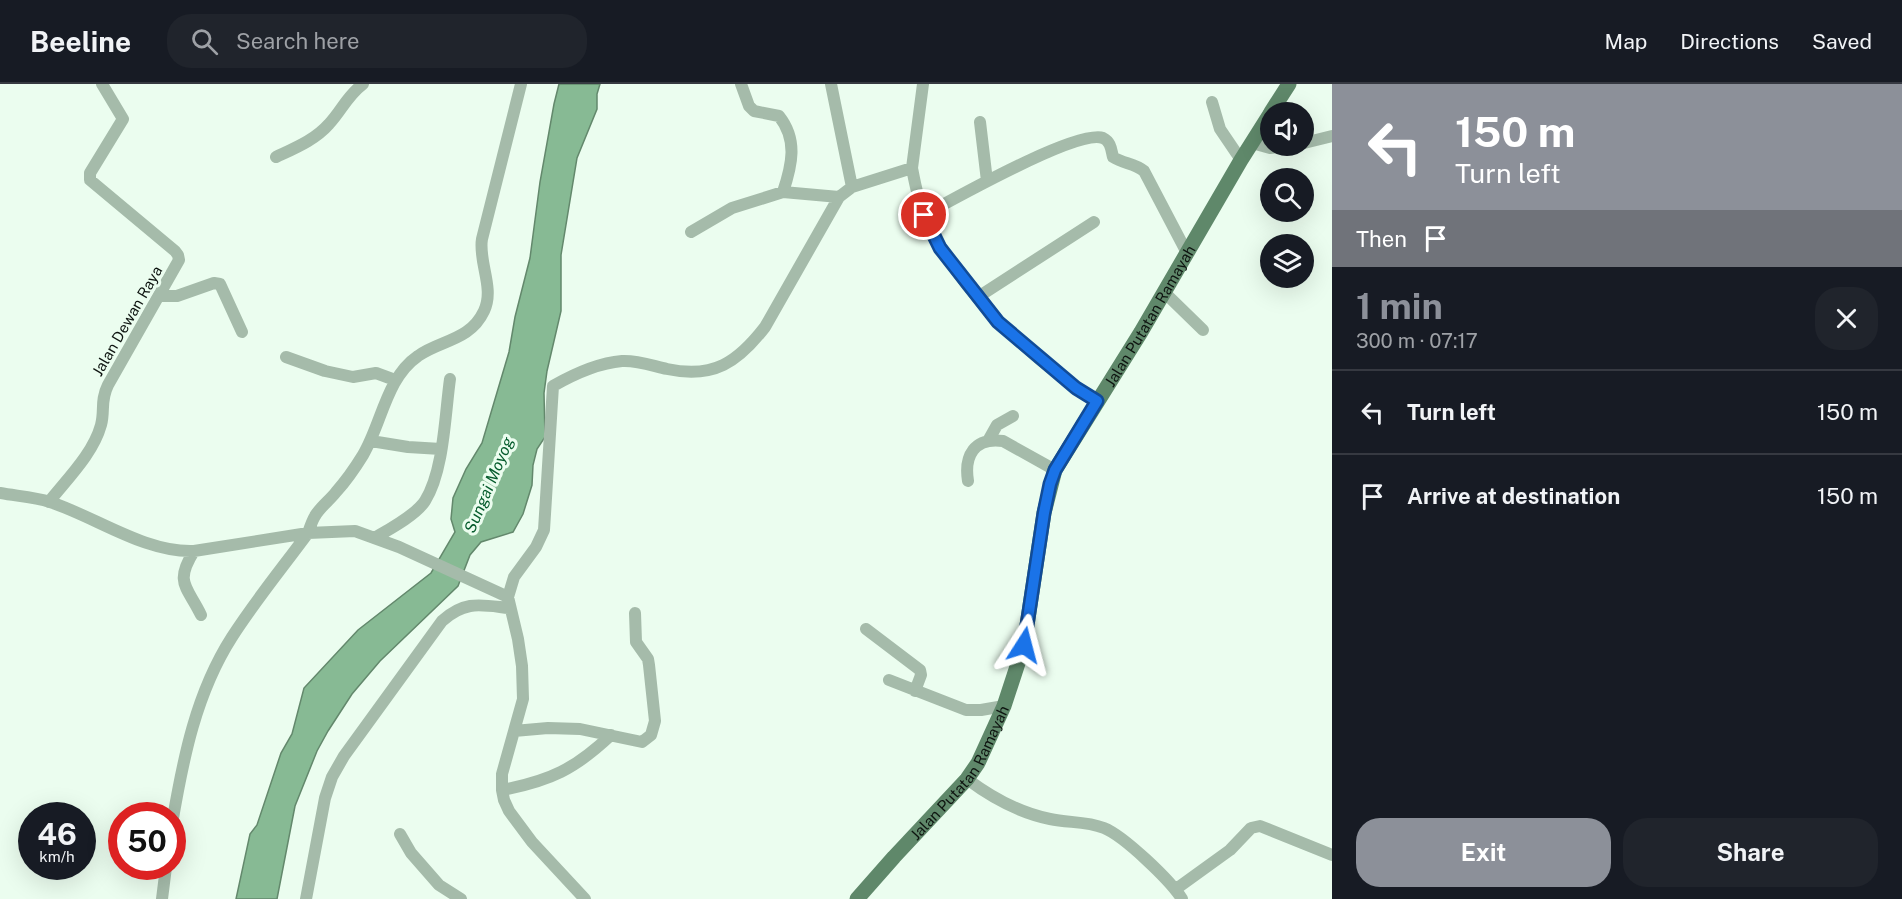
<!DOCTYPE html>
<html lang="en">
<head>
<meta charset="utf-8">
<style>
  body { margin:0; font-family:"Public Sans",sans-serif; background:#20242c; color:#f1f3f6; height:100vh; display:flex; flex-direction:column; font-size:22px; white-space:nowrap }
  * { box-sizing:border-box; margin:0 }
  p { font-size:20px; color:#9ea1a6 }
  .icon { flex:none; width:33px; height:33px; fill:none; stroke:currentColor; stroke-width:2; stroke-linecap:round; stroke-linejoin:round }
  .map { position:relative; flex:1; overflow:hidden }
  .side { display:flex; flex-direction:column; background:#171b24; width:570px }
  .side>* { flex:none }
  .top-card { background:#8c9099; color:#fff; overflow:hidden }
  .buttons { position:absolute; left:1260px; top:18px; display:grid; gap:12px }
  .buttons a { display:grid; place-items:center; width:54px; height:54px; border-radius:50%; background:#171b24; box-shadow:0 6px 24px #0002; font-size:30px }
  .speed { position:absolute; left:18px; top:718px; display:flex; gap:12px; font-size:30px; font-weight:700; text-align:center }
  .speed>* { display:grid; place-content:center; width:78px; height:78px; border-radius:50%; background:#171b24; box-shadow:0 6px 24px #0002; line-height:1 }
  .speed small { font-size:15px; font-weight:400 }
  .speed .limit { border:9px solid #d22; background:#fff; color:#111 }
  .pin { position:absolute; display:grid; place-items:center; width:51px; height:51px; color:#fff; margin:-26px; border:3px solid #fff; border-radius:50%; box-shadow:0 2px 6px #0007 }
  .me { position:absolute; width:66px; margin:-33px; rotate:9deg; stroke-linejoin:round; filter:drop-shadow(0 0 4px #0008) }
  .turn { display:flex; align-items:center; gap:21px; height:126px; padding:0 24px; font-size:27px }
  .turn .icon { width:78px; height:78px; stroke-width:2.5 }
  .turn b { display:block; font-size:42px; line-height:51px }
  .then { display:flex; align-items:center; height:57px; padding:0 24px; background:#0003; gap:12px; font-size:22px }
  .round { display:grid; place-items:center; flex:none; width:63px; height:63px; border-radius:24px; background:#20242c }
  .summary { display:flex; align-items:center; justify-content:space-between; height:102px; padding:0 24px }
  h1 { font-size:36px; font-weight:700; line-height:45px; color:#8c9099 }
  .primary-button { display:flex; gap:12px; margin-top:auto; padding:12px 24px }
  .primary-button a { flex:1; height:69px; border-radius:24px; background:#8c9099; color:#fff; font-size:24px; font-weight:700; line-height:69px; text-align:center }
  .primary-button a+a { background:#20242c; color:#f1f3f6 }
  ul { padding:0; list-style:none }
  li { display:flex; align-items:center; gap:18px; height:84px; padding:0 24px; border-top:2px solid #363941 }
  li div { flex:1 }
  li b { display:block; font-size:22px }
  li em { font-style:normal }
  header { display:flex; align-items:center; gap:36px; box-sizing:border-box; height:84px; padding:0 30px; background:#171b24; border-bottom:2px solid #363941 }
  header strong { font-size:28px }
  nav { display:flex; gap:33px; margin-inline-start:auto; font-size:21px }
  .search { width:420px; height:54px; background:#20242c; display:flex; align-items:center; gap:15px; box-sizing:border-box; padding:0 21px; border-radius:24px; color:#9ea1a6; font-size:22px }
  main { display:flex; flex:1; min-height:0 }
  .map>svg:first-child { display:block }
  .water { fill:#87ba94; stroke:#63886c; stroke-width:1.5 }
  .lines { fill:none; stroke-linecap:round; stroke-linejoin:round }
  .minor { stroke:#a5bbaa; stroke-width:12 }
  .major { stroke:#5f886a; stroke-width:15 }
  .route-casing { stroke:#114b97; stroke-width:15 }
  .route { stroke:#1a73e8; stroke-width:10 }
  .labels { text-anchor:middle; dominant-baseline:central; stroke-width:6; stroke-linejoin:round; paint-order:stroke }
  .street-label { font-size:15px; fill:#0e1410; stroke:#ebfdef }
  .water-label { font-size:16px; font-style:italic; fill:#065c2d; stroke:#ebfdef }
</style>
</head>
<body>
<header>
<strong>Beeline</strong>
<div class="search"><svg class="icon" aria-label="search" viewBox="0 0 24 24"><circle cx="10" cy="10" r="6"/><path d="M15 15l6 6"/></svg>Search here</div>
<nav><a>Map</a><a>Directions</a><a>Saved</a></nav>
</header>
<main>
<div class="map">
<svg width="1332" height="815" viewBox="0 0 1332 815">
  <rect width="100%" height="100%" fill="#ebfdef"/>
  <!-- water -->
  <path class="water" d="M559 0H600L597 10V25L577 74 561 171V227L547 287 544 309 545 353 537 365 533 381 532 401 523 430 513 448 481 458 470 471 458 502 380 577 352 610 328 647 317 667 295 722 277 815H236L250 750 257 741 281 669 292 650 304 604 358 546 431 489 455 448 451 435 453 414 466 385 482 359 509 268 515 233 530 174 540 98 554 20Z"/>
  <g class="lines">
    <!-- minor -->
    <path class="minor" d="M741 0 749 22 754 27 779 32C798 56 792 81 783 108
      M831 0 852 103
      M1212 18 1220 45 1241 76
      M980 38 987 97
      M1252 59 1270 64 1286 62
      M1304 59 1332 52
      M276 73C295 64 315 56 329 40 342 26 347 12 363 0
      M912 84 923 0
      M924 131C952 116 1077 45 1103 54 1111 58 1111 65 1113 73 1124 80 1134 79 1144 87L1187 169
      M691 148 732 124 783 108 839 113
      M1164 208 1203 246
      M159 212H177L214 199 220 200 242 248
      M978 213 1094 138
      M286 273 325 287 353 293 376 289 395 296
      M371 357 408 363 441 365
      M988 357 997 341 1013 332
      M968 397C964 372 974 353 1003 357L1055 386
      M0 409C16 412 34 413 50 418 96 433 145 469 194 467L308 449 355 447 399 463 508 513 518 555 522 582 523 615 502 690V706L504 716 509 727 532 758 585 815
      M49 418C67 395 93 370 101 341 105 326 100 317 108 301L179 176 178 171 175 167 90 96V89L123 35 102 0
      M376 453C390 445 416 431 425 417 444 387 445 330 450 295
      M194 467C174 499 187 502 201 531
      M508 513 514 493 536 463 544 446 553 302C574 290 598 279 622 277 637 276 653 282 667 285 714 295 738 278 765 243L839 113 852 103 912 84C915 100 918 117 925 132 957 206 1030 275 1097 317
      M866 545 920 586 921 591 915 607
      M889 596 966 626H981L1004 622
      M514 647 548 644 580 645 642 658 651 651 655 637 649 581 648 575 636 558 635 529
      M967 695C991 713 1020 729 1050 735 1068 739 1086 737 1104 744 1124 752 1171 797 1182 815
      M502 706C550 697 575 685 611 651
      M172 740C183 675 196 609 232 553 255 517 283 483 308 449 310 443 312 437 315 432 320 423 330 416 336 408 346 397 355 384 363 371 382 339 386 294 418 272 440 256 470 257 484 227 495 204 478 178 482 155L521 0
      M400 750 411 769 439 801 461 815
      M1176 805 1230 766 1251 744 1260 742 1332 771
      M162 815 166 783
      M306 815 325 714 332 693 344 672 442 537C465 516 481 521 509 524"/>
    <!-- major -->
    <g class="major">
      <path d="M1271 28 1289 0"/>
      <path id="s1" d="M857 815 894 773 967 695 978 679 1004 622 1024 561 1044 429 1055 386 1141 248 1241 76 1270 30"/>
    </g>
  </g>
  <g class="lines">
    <!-- route casing -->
    <g class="route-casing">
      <path id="route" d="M924 131 940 164 998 238 1076 304 1097 317 1055 386 1050 400 1044 429 1024 561"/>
    </g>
    <!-- route -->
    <use href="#route" class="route"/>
  </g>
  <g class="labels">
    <!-- street labels -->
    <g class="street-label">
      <text stroke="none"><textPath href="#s1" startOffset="668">Jalan Putatan Ramayah</textPath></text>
      <text transform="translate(127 237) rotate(-60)">Jalan Dewan Raya</text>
      <text stroke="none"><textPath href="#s1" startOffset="164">Jalan Putatan Ramayah</textPath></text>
    </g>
    <!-- water labels -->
    <g class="water-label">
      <text transform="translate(489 401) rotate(-67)">Sungai Moyog</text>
    </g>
  </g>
</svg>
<div class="buttons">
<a><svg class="icon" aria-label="sound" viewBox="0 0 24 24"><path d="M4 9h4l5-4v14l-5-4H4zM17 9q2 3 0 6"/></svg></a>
<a><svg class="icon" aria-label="search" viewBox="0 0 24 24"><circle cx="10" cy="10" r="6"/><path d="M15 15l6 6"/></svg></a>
<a><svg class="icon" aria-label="layers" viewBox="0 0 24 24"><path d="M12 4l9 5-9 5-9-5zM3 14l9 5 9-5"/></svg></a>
</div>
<div class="speed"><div>46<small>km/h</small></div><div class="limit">50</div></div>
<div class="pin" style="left:924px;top:131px;background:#d93025"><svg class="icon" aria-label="arrive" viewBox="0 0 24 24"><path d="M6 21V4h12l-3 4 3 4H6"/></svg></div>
<svg class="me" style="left:1024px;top:561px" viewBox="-20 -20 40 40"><path d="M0-17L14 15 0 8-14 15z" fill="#1a73e8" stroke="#fff" stroke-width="4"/></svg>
</div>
<section class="side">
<div class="top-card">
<div class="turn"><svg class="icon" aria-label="left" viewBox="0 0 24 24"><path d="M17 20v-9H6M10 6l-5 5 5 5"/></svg><div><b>150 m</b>Turn left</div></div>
<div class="then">Then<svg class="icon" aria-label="arrive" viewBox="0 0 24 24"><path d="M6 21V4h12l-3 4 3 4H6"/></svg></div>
</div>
<div class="summary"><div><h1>1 min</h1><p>300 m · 07:17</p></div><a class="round"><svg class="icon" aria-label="close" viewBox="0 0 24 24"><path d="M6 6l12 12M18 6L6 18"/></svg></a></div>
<ul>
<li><svg class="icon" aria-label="left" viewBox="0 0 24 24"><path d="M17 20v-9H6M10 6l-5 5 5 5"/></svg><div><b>Turn left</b></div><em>150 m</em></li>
<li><svg class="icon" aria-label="arrive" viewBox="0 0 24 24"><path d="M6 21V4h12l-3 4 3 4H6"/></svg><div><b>Arrive at destination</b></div><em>150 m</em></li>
</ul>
<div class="primary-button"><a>Exit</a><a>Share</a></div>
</section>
</main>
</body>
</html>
